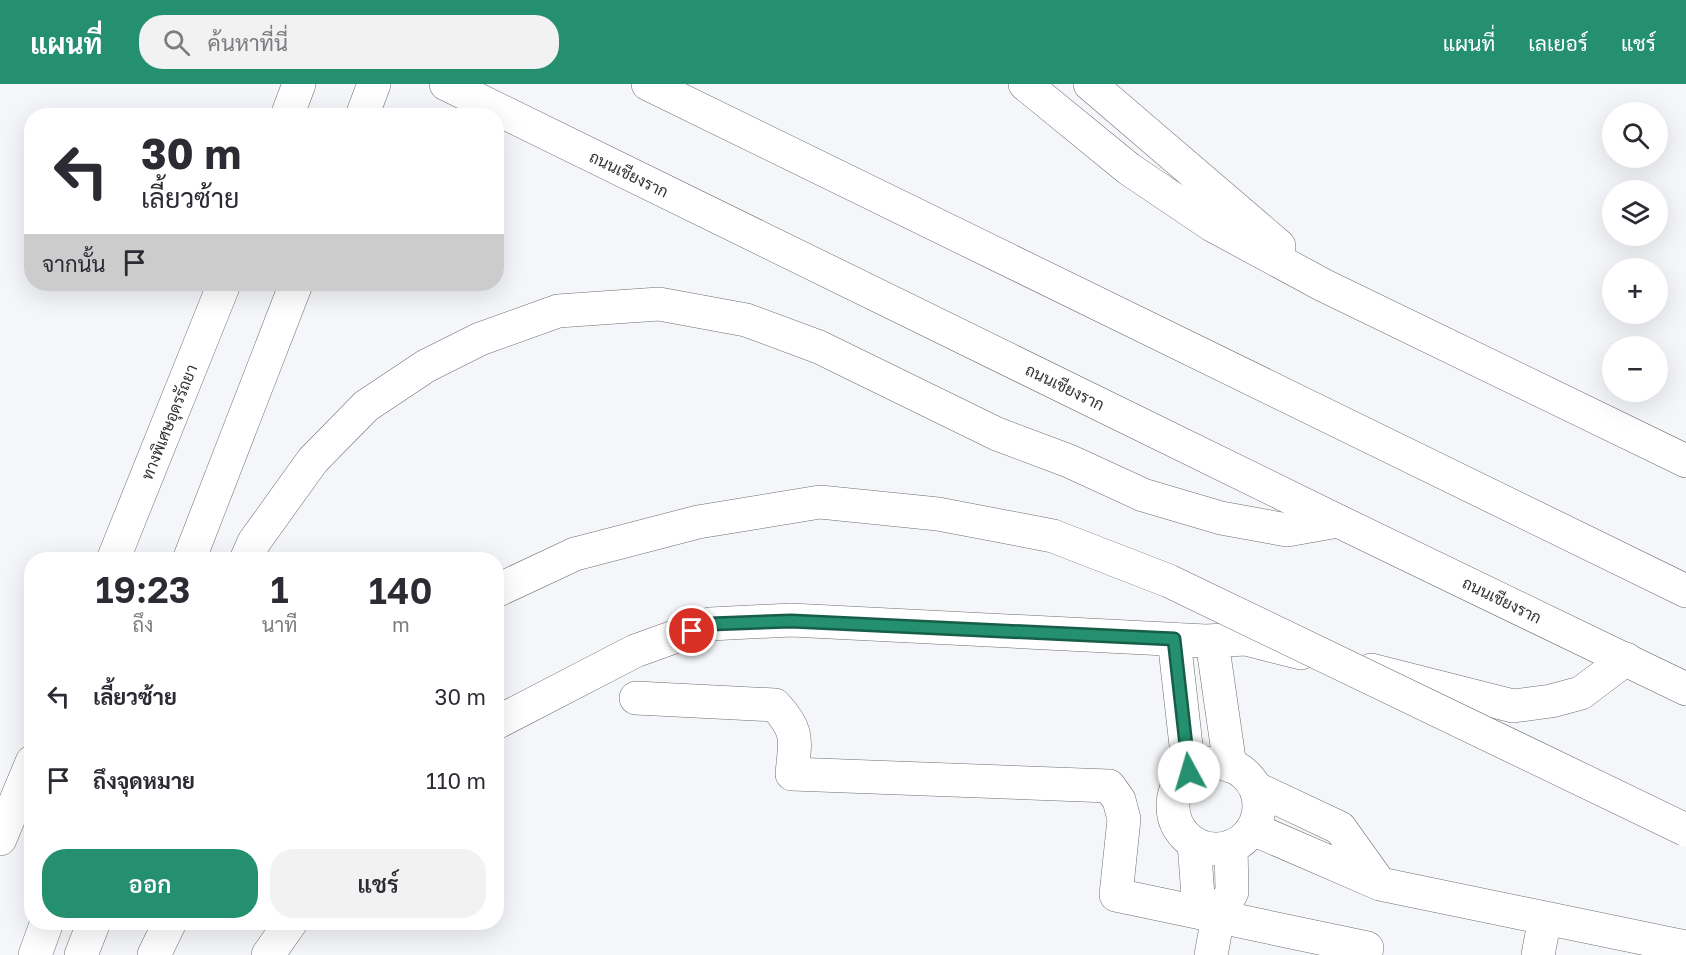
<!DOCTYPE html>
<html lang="th">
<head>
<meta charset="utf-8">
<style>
  body { margin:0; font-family:"Golos Text",Sarabun,sans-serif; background:#f2f2f3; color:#2b2b33; height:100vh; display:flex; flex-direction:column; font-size:22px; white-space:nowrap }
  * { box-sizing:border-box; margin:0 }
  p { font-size:20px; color:#7c7c81 }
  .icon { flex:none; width:33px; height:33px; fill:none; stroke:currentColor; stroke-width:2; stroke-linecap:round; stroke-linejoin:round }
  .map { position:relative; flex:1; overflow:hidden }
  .panel { position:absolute; left:24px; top:468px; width:480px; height:378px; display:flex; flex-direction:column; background:#fff; border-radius:24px; box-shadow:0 6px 24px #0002 }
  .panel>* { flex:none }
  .guide { position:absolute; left:24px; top:24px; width:480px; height:183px; border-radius:24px; box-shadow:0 6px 24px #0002; background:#fff; color:#2b2b33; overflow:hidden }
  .tools { position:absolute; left:1602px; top:18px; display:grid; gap:12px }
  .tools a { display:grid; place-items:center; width:66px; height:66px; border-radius:50%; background:#fff; box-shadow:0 6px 24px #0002; font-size:30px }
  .pin { position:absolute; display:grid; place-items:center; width:51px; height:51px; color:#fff; margin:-26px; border:3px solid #fff; border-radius:50%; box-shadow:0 2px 6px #0007 }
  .me { position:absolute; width:66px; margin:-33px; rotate:354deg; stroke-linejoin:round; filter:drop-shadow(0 0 4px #0008) }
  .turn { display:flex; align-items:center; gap:21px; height:126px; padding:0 18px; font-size:27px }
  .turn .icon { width:78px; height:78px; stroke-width:2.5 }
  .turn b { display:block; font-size:42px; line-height:51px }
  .then { display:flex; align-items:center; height:57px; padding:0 18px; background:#0003; gap:12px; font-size:22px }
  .eta { display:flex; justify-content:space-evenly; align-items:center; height:102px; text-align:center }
  .eta b { font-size:36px; font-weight:600; line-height:42px }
  .cta { display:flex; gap:12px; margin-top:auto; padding:12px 18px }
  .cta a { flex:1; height:69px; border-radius:24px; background:#24906f; color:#fff; font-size:24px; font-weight:600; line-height:69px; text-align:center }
  .cta a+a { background:#f2f2f3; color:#2b2b33 }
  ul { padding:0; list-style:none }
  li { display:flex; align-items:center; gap:18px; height:84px; padding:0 18px }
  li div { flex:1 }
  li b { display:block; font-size:22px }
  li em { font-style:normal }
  header { display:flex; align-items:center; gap:36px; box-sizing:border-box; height:84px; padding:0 30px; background:#24906f; color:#fff }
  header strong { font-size:28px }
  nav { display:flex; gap:33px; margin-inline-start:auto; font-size:21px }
  .search { width:420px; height:54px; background:#f2f2f3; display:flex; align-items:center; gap:15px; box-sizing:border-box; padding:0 21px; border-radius:24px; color:#7c7c81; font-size:22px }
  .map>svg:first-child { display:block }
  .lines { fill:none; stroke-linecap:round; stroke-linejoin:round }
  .street-casing { stroke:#6d6e70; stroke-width:34 }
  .secondary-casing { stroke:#6d6e70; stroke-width:34 }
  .highway-casing { stroke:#6d6e70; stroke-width:34 }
  .street { stroke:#fff; stroke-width:33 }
  .secondary { stroke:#fff; stroke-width:33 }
  .highway { stroke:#fff; stroke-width:33 }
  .highway-bridge-casing { stroke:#6d6e70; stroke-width:34; stroke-linecap:butt }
  .highway-bridge { stroke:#fff; stroke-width:33 }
  .route-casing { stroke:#175e48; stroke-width:15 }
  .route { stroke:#24906f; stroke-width:10 }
  .labels { text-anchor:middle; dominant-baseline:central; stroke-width:4.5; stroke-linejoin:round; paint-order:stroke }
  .street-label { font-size:16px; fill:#333435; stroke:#fff }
</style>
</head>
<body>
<header>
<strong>แผนที่</strong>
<div class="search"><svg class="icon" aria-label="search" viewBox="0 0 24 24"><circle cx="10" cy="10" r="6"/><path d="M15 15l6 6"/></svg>ค้นหาที่นี่</div>
<nav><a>แผนที่</a><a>เลเยอร์</a><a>แชร์</a></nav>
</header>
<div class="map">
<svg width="1686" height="871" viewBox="0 0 1686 871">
  <rect width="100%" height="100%" fill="#f5f6f9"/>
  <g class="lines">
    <!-- street casing -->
    <g class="street-casing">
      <path id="street" d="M1174 555 1189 688
        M1212 557 1230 682
        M1371 586 1513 622 1551 617 1581 609 1626 575
        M636 614 775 621C800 648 795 656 792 690L1109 702 1119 716 1124 735 1116 811 1367 864
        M496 639 635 567 710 540 791 536 1206 557 1246 555 1301 569
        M1173 722a43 43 0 1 1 86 0a43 43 0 1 1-86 0Z
        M1253 745 1380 800 1340 744 1255 704
        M1194 759 1198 812 1218 833 1232 808 1231 762
        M1380 800 1686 863
        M268 871 291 838
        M1211 871 1218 833
        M1538 871 1545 834"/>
    </g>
    <!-- secondary casing -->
    <g class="secondary-casing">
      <path id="secondary" d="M446 0 1338 437 1686 605
        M648 0 1686 507"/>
    </g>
    <!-- highway casing -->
    <g class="highway-casing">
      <path id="highway" d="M1025 0 1129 85 1212 141 1323 201 1686 377
        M1090 0 1279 162
        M287 32 299 0
        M362 32 374 0
        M113 476 224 200
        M189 476 296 200
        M246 476 254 458 313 376 366 322 426 282 480 255 558 227 659 220 746 236 819 263 997 350 1069 377 1143 411 1221 434 1287 446 1338 437
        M0 755 32 678
        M35 871 47 838
        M81 871 94 838
        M154 871 170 838"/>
    </g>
    <!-- street -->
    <use href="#street" class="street"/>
    <!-- secondary -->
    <use href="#secondary" class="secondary"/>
    <!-- highway -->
    <use href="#highway" class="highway"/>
    <!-- highway-bridge casing -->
    <g class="highway-bridge-casing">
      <path id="highway-bridge" d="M496 507 575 470 698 438 820 418 938 430 1053 452 1169 497 1686 746"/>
    </g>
    <!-- highway-bridge -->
    <use href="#highway-bridge" class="highway-bridge"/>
  </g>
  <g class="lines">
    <!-- route casing -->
    <g class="route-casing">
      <path id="route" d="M692 547 710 540 791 537 1174 555 1189 688"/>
    </g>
    <!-- route -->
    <use href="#route" class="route"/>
  </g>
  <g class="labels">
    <!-- street labels -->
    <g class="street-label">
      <text transform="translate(629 90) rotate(26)">ถนนเชียงราก</text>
      <text transform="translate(1065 303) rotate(26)">ถนนเชียงราก</text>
      <text transform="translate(169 338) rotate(-68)">ทางพิเศษอุดรรัถยา</text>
      <text transform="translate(1502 516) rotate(26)">ถนนเชียงราก</text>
    </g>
  </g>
</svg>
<div class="tools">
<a><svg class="icon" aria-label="search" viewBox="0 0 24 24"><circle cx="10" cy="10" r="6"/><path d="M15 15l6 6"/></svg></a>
<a><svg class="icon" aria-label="layers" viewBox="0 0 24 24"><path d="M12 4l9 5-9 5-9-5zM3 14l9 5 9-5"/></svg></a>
<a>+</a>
<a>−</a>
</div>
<div class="pin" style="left:692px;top:547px;background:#d93025"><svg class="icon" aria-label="arrive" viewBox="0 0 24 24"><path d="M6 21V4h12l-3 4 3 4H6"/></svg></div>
<svg class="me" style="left:1189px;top:688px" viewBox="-20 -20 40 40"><circle r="19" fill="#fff"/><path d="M0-13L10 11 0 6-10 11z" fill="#24906f"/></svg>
<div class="guide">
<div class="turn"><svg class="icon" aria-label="left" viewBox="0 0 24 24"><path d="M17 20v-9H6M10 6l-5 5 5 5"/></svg><div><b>30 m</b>เลี้ยวซ้าย</div></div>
<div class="then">จากนั้น<svg class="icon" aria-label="arrive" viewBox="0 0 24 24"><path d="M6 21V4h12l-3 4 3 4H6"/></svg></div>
</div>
<section class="panel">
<div class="eta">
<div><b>19:23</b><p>ถึง</p></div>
<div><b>1</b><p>นาที</p></div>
<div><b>140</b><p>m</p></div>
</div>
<ul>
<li><svg class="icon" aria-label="left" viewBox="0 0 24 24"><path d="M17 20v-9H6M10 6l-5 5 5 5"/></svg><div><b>เลี้ยวซ้าย</b></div><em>30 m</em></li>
<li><svg class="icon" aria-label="arrive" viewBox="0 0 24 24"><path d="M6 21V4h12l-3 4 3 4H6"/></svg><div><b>ถึงจุดหมาย</b></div><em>110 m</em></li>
</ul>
<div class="cta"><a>ออก</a><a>แชร์</a></div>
</section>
</div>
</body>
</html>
